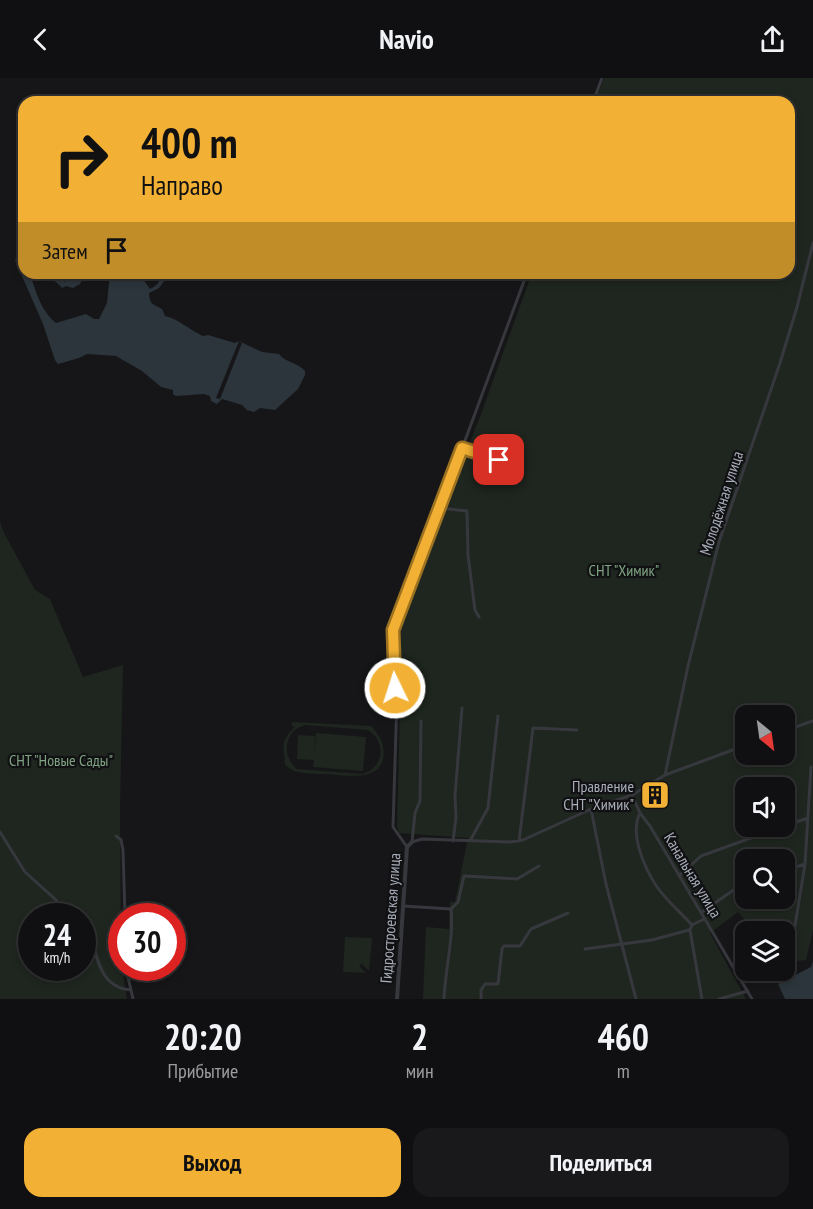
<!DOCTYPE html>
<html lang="ru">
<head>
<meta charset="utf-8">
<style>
  body { margin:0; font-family:"PT Sans Narrow",sans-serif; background:#19191b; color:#f1f3f6; height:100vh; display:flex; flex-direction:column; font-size:22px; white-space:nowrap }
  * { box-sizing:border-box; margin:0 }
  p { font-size:20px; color:#9c9d9f }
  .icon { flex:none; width:33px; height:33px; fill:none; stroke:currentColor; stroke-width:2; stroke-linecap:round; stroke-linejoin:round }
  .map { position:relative; height:921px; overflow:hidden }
  .panel { display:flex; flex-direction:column; background:#101012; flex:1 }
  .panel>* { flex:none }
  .hud { position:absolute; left:18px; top:18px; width:777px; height:183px; border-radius:18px; box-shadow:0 3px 9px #0003,0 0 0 2px #303032; background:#f2b134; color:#111; overflow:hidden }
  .needle { width:39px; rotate:151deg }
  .fabs { position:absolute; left:735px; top:627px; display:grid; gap:12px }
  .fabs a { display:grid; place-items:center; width:60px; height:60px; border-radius:12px; background:#101012; box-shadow:0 3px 9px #0003,0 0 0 2px #303032; font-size:30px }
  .speed { position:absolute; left:18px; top:825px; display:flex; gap:12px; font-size:30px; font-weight:700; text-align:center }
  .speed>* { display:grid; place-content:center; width:78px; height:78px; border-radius:50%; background:#101012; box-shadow:0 3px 9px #0003,0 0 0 2px #303032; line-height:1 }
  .speed small { font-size:15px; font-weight:400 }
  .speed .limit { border:9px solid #d22; background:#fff; color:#111 }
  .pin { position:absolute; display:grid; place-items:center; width:51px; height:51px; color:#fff; margin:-26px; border-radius:12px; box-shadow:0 3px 9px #0006 }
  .me { position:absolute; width:66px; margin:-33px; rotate:356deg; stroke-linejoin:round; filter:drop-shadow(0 0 4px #0008) }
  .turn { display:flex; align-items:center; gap:21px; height:126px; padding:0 24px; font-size:27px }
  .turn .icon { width:78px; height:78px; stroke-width:2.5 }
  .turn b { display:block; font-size:42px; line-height:51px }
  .then { display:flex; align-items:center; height:57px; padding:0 24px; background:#0003; gap:12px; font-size:22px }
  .eta { display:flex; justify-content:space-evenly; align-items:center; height:102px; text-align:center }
  .eta b { font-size:36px; font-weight:700; line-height:42px }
  .primary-button { display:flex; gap:12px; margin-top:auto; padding:12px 24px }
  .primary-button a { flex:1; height:69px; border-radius:18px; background:#f2b134; color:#111; font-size:24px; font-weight:700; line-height:69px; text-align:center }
  .primary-button a+a { background:#19191b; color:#f1f3f6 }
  header { display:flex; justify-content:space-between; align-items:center; height:78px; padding:0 24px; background:#101012; font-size:27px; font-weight:700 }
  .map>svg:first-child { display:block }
  .green { fill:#1e261f; fill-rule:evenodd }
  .water { fill:#2c353c }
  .pier { fill:#161618 }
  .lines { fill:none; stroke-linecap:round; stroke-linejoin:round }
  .minor { stroke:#37383d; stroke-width:3 }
  .tertiary { stroke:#37383d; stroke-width:4 }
  .route-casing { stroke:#9d7322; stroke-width:15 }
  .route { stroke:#f2b134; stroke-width:10 }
  .labels { text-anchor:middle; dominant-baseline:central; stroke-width:4.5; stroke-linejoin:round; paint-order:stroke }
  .street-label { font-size:16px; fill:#a8adb8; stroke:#111113 }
  .park-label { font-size:16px; fill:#7fa381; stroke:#111113 }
  .poi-label { font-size:16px; fill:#a8adb8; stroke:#111113; text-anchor:end }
</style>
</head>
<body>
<header><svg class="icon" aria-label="back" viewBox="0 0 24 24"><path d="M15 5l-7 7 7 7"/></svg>Navio<svg class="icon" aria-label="share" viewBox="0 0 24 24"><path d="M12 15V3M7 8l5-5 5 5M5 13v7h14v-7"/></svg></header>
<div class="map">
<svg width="813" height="921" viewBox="0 0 813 921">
  <rect width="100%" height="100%" fill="#161618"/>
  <!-- green -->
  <path class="green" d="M604 0H813V852L806 882 788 884 785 882 784 854 754 853 738 834 710 855 746 921H423L426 849 449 851 450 824H455L468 760 399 755 397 748 400 627 396 603 398 547 481 336 532 195H789V24H595ZM746 638H784V676H746ZM746 710H784V748H746ZM746 782H784V820H746Z
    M0 443 3 453 35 512 50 521 83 599 123 587 120 732 121 884 127 921H0ZM32 838H82V890H32Z
    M292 644 372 648C375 654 382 660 383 668 389 705 350 698 327 696 317 696 305 696 294 693L285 687C284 668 279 664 295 649L292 648ZM305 647 368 652C387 664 384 690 362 696L297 691C281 678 284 652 305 647Z
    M316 655 366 659 363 693 313 689 314 682 297 681 298 657 315 658 314 678Z
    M345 859 372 860 369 893 362 886 359 888 366 895 343 894Z"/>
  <!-- water -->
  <path class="water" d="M24 175V195H31L32 197 36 195H61L58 199 65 204 71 195H86L80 206 73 210 66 208 62 210C53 199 45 197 32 202 37 218 43 235 56 245L86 236 94 241H99L107 225 110 195H143L145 204 150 211C157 208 161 203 161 195H164L165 202 159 210 149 215C150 227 153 226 162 231L165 238C179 241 189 252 203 258L208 257 235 265 239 263 262 274 279 276C285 284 298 285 305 293V297L298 311 275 332 260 330 254 334 247 332 242 327 222 321 217 326 211 323 210 318 204 316 176 318 173 316V312L161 309 142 293 116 278 87 276 79 280 58 286 55 282 43 246 15 182Z
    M813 883V921H785L778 906 811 889Z"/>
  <!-- pier -->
  <path class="pier" d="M239 263 242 265 220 321 216 320Z"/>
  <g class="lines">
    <!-- minor -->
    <path class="minor" d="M593 24 602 0
      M462 370 499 383
      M439 430 467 433 468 477 475 532 479 539
      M421 643 420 723 415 735 412 764 422 761 510 764 523 762 591 731 632 717 665 697 746 667
      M784 653 813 643
      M665 697 688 588 719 464 780 285 797 229 813 165
      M632 717 640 735 650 748 752 921
      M591 731 606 806 636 921
      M640 735C629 756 645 791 657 809 667 823 681 835 692 847L690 852 702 921
      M784 748 808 740
      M0 754 25 794 56 822 69 838
      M116 758 121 762 123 772 125 838
      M453 763 456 740 455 718 462 630
      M470 763 488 730 498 638
      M519 763 533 650 577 652
      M407 769 393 749 397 619 392 564 393 551 409 514 527 195
      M784 793 805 786
      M679 798 701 778 784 748
      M403 828 451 831 458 824 464 798 517 801 539 788
      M702 834 735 811 746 807
      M82 846C90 851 90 859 93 867 99 889 105 910 131 912
      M692 847 704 841
      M794 854 805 786 811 689
      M585 871 652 862 689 852
      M126 890 133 921
      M444 921C445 891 454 861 451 831
      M481 921V912L485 906H498L502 871 504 868H520L531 851 568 835
      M719 921 748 913"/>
    <!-- tertiary -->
    <path class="tertiary" d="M397 921 407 769 412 764"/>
  </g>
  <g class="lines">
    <!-- route casing -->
    <g class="route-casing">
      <path id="route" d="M395 610 393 552 462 370 499 382"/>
    </g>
    <!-- route -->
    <use href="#route" class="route"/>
  </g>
  <!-- icons -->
  <defs>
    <g id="building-square" transform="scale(1.5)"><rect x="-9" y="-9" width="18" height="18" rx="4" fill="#f2b134" stroke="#111113"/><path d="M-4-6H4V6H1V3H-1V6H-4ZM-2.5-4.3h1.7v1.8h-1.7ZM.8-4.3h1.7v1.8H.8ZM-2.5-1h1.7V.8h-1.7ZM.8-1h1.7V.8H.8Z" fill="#111"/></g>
  </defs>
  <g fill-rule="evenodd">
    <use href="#building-square" x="655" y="717"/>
  </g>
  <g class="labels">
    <!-- street labels -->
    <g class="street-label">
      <text transform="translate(721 425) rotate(-72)">Молодёжная улица</text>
      <text transform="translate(693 797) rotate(59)">Канальная улица</text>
      <text transform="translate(390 840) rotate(-86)">Гидростроевская улица</text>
    </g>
    <!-- park labels -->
    <g class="park-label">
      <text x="624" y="492">СНТ "Химик"</text>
      <text x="61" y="682">СНТ "Новые Сады"</text>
    </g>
    <!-- poi labels -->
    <g class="poi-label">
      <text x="634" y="708">Правление<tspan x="634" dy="18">СНТ "Химик"</tspan></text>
    </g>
  </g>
</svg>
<div class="fabs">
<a><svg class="needle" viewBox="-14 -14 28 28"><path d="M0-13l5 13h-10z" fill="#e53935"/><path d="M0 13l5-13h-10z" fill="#9c9d9f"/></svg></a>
<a><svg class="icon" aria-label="sound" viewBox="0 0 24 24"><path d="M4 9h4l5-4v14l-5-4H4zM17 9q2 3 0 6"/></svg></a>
<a><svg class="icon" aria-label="search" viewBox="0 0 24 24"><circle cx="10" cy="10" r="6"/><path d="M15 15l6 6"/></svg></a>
<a><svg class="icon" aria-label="layers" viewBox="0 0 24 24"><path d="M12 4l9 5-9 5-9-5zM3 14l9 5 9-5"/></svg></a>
</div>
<div class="speed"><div>24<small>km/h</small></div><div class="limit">30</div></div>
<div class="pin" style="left:499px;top:382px;background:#d93025"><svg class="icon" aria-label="arrive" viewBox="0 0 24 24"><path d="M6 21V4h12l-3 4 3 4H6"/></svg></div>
<svg class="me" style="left:395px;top:610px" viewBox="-20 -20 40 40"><circle r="17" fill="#f2b134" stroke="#fff" stroke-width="3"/><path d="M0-11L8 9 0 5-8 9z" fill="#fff"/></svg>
<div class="hud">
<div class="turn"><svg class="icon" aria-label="right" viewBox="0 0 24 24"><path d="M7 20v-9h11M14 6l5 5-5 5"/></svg><div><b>400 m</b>Направо</div></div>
<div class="then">Затем<svg class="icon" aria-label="arrive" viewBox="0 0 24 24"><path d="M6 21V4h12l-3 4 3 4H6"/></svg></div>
</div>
</div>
<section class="panel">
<div class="eta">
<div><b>20:20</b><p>Прибытие</p></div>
<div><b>2</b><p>мин</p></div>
<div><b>460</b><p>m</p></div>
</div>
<div class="primary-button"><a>Выход</a><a>Поделиться</a></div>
</section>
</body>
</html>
